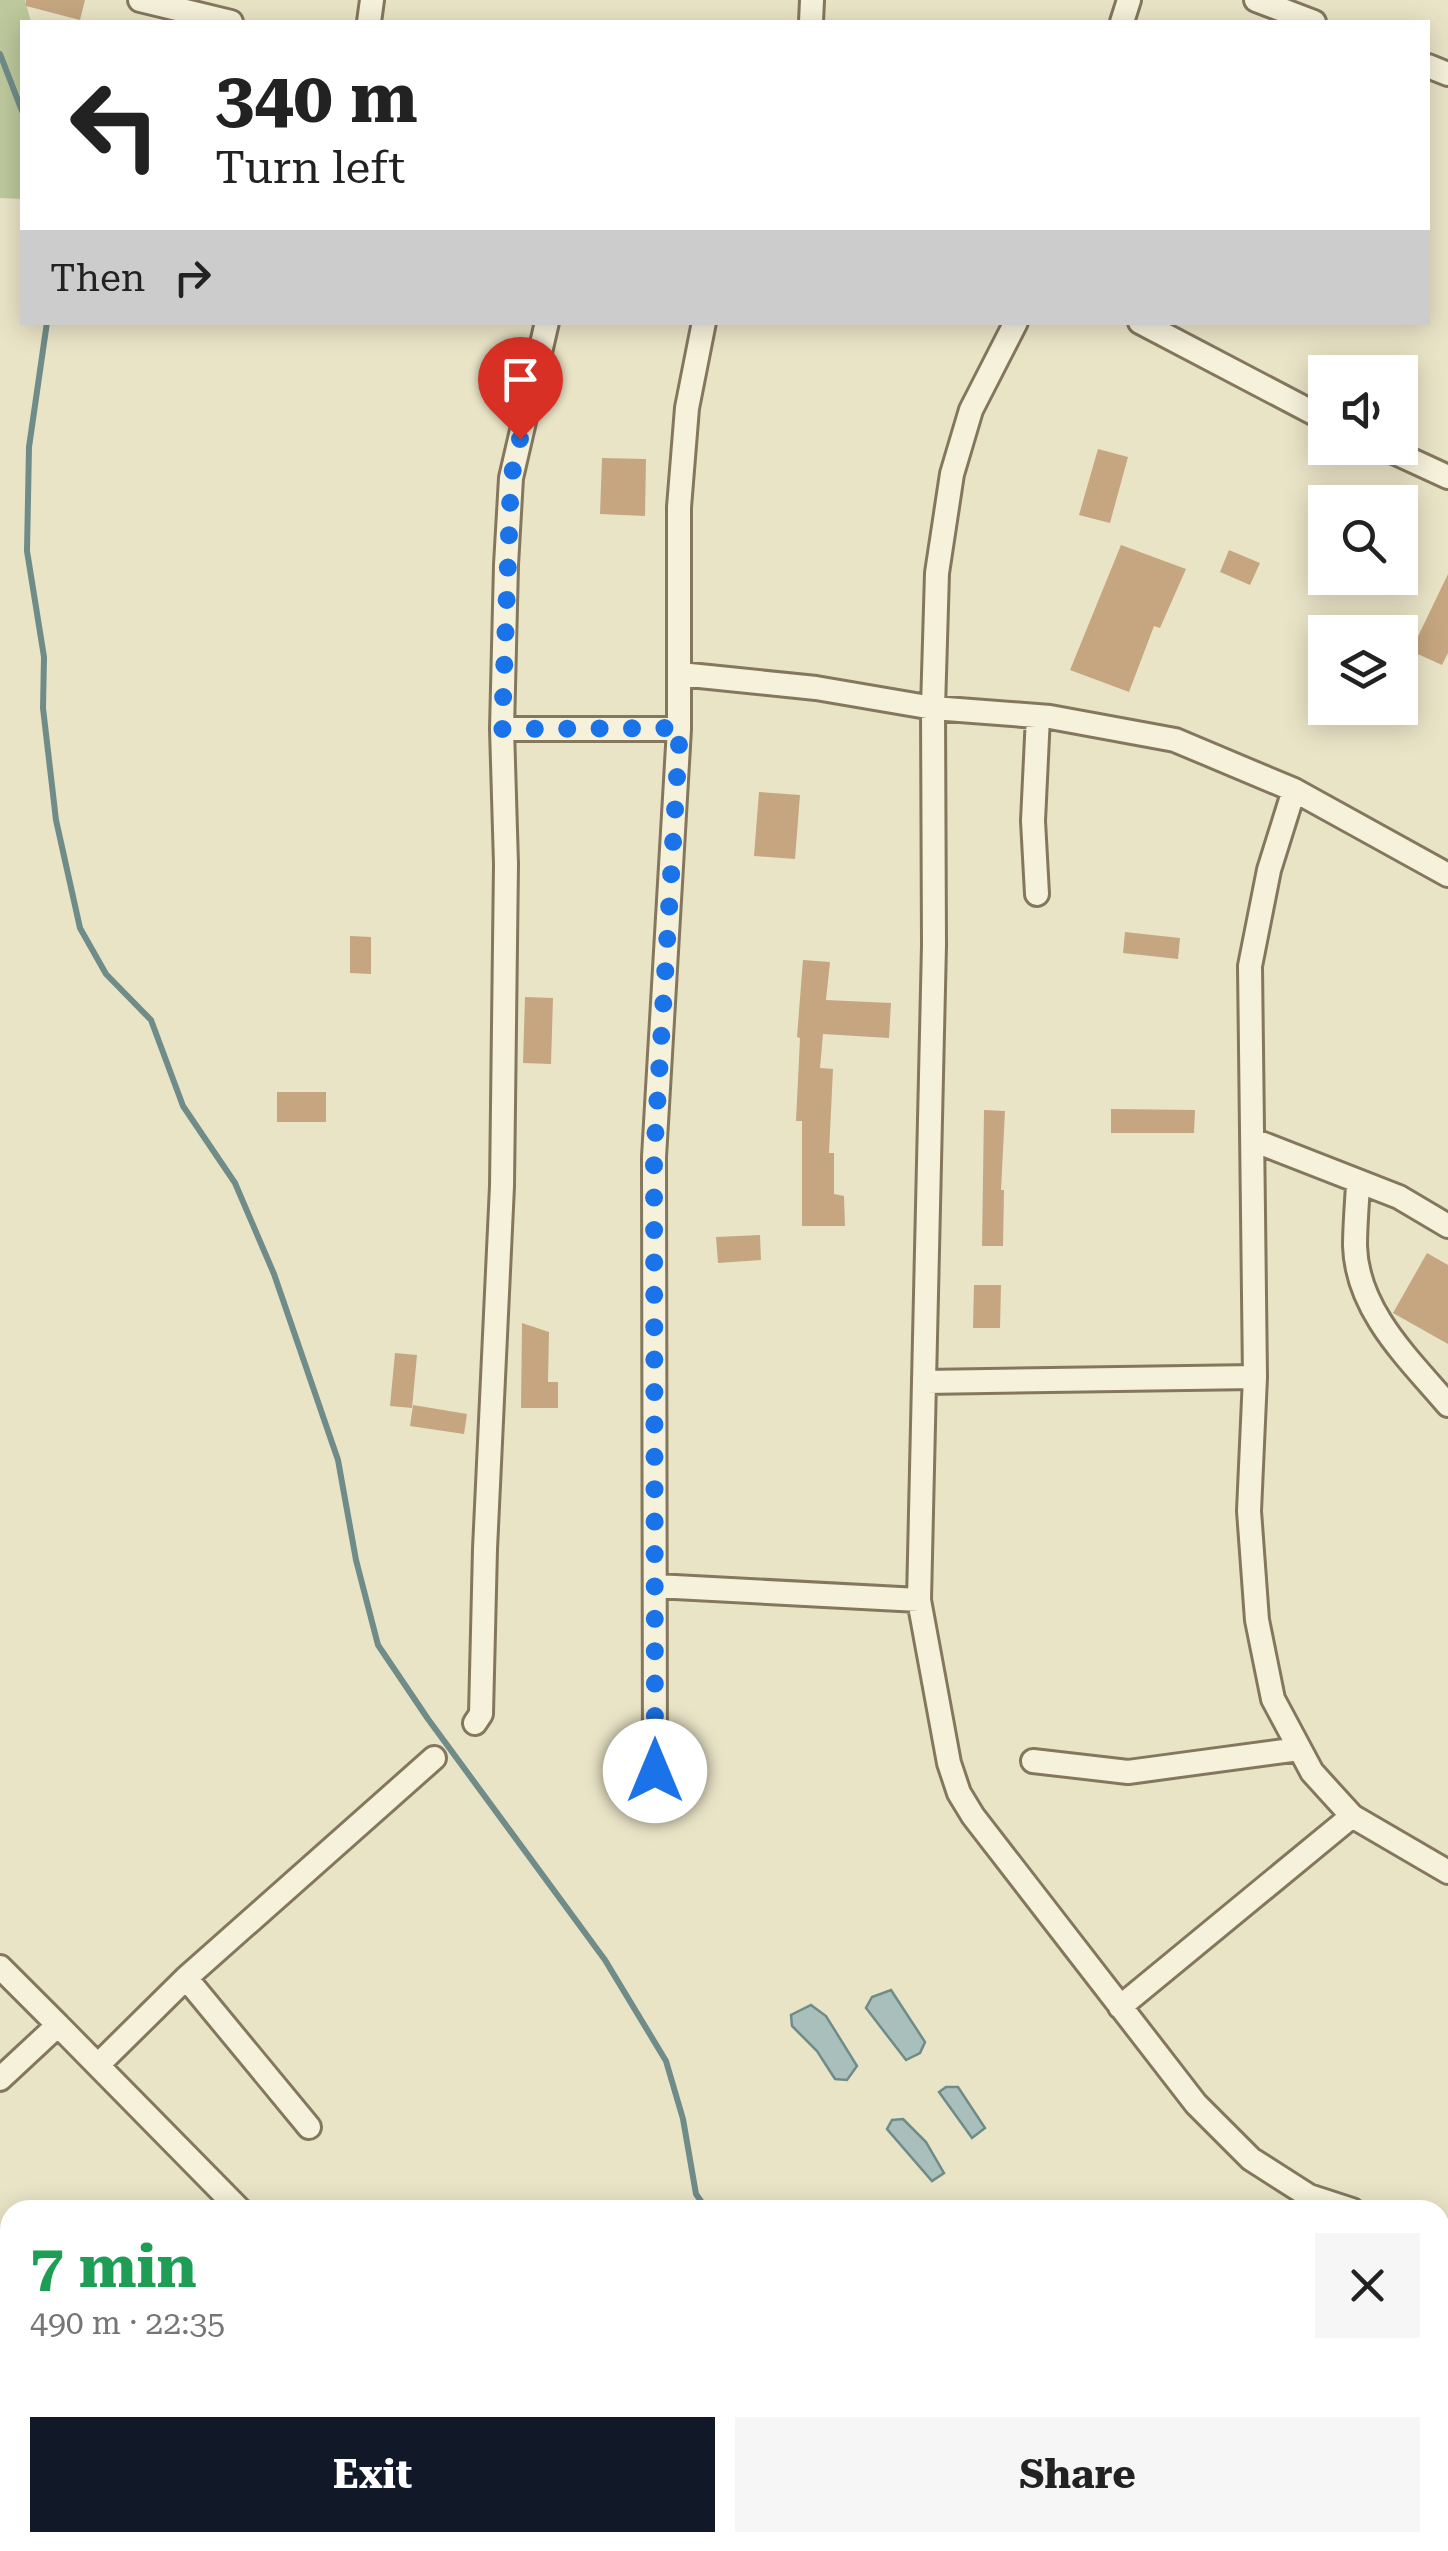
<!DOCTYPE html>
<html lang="en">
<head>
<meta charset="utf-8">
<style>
  body { margin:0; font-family:"Roboto Serif",serif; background:#f6f6f6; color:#222; height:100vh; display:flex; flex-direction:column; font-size:38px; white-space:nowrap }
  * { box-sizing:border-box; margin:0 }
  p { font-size:32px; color:#767676 }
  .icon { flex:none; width:55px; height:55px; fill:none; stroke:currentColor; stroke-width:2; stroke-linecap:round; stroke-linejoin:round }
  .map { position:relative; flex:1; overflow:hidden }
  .details { position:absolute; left:0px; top:2200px; width:1450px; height:352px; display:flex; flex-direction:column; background:#fff; border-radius:30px 30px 0 0; box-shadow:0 5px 25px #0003 }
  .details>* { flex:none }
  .banner { position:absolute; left:20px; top:20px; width:1410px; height:305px; border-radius:0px; box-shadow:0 5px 25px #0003; background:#fff; color:#222; overflow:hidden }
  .tools { position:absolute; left:1308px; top:355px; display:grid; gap:20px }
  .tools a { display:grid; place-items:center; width:110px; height:110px; border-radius:0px; background:#fff; box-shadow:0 5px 25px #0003; font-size:50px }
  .pin { position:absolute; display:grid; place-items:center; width:85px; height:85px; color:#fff; margin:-102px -42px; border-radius:50% 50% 50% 0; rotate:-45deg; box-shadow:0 0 10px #0007 }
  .pin .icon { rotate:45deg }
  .me { position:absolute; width:110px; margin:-55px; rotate:0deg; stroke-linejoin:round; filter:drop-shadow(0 0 8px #0008) }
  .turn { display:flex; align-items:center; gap:35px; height:210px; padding:0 30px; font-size:45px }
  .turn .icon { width:130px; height:130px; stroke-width:2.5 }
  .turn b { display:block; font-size:70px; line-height:85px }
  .then { display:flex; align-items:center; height:95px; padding:0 30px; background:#0003; gap:20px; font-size:38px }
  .round { display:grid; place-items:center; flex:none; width:105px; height:105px; border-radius:0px; background:#f6f6f6 }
  .overview { display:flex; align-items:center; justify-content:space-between; height:170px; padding:0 30px }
  h1 { font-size:60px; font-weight:700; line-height:75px; color:#1e9e55 }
  .primary-button { display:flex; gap:20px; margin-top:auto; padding:20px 30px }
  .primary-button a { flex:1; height:115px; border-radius:0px; background:#111827; color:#fff; font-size:40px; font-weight:700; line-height:115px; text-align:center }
  .primary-button a+a { background:#f6f6f6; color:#222 }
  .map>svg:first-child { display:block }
  .green { fill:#bdc89c }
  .water { fill:#a8bfbb; stroke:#6f8c89; stroke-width:2.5 }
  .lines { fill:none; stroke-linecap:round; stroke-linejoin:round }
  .stream { stroke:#6f8c89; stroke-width:6 }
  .building { fill:#c5a680 }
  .minor-casing { stroke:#84775e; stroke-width:28 }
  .minor { stroke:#f6f1da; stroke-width:22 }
  .route { stroke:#1a73e8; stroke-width:18; stroke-dasharray:0 32.4 }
</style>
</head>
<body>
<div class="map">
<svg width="1448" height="2551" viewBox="0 0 1448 2551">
  <rect width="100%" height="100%" fill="#eae4c7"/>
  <!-- green -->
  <path class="green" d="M0 0H25L31 22H22V199L0 198Z"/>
  <!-- water -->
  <path class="water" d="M891 1990 925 2042 920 2053 906 2060 866 2008 872 1997Z
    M811 2005 826 2016 857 2066 847 2080 835 2079 817 2051 792 2026 791 2015Z
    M946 2087H958L985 2128 972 2138 939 2092Z
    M903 2119 926 2142 944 2173 932 2181 887 2129 892 2120Z"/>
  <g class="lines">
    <!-- stream -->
    <path class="stream" d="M0 54 22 111
      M47 322 29 447 27 551 44 657 43 708 56 820 80 928 106 974 151 1020 183 1106 235 1183 274 1274 338 1460 356 1560 378 1645 428 1719 605 1960 666 2061 683 2119 696 2194 707 2210
      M782 2542 783 2551"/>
  </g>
  <!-- building -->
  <path class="building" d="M26 0H85L80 20 26 6Z
    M1098 449 1128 457 1110 523 1079 515Z
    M602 458 646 459 645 516 600 514Z
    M1121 545 1186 569 1160 628 1154 626 1129 692 1070 670Z
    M1229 550 1260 563 1250 585 1220 572Z
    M1448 574V653L1442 665 1411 651Z
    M759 792 800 795 795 859 754 856Z
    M1125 932 1180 938 1178 959 1123 953Z
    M350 936 371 937V974L350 973Z
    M803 960 830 962 826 1000 891 1003 889 1038 823 1034 820 1068 833 1069 829 1153H834V1194L844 1196 845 1226H802V1121H796L800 1038 797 1037Z
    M525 997 553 998 551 1064 523 1063Z
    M277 1092H326V1122H277Z
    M1111 1109 1195 1110 1194 1133H1111Z
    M984 1110 1005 1111 1001 1190H1004L1003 1246H982Z
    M760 1235 761 1260 718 1263 716 1237Z
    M1427 1253 1448 1265V1344L1393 1313Z
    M974 1285H1001L1000 1328H973Z
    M522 1323 549 1332 548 1382H558V1408H521Z
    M395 1353 417 1355 412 1408 390 1406Z
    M413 1405 467 1414 464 1434 410 1426Z"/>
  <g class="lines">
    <!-- minor casing -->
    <g class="minor-casing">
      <path id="minor" d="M140 0 231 22
        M1256 0 1314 22
        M369 22 372 0
        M811 22 812 0
        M1122 22 1129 0
        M1428 66 1448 74
        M1016 322 971 410 952 474 937 573 933 708 934 945 919 1600 949 1763 959 1793 973 1816 1196 2104 1251 2159 1309 2196 1352 2210
        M1140 322 1325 419
        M1385 448 1448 477
        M680 674 816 688 933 708 1050 717 1175 740 1294 790 1448 875
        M502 729H679
        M1294 790 1269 870 1250 966 1255 1377 1249 1511 1257 1620 1273 1699 1312 1772 1352 1816 1448 1872
        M1037 894 1033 821 1038 716
        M1253 1140 1399 1197 1448 1226
        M1358 1184C1357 1204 1355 1226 1355 1246 1357 1311 1409 1359 1448 1405
        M925 1382 1255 1377
        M656 1586 919 1600
        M475 1723 481 1714 485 1549 502 1186 506 864 502 729 506 565 511 478 547 322
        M1033 1761 1128 1772 1299 1749
        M655 1771 654 1157 679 729V507L687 408 704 322
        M0 1967 58 2025
        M186 1978 309 2127
        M1120 2007 1352 1816
        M99 2064 186 1978 434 1758
        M0 2079 58 2025 240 2210
        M1440 2238 1448 2240
        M0 2364 10 2360
        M529 2542 534 2551
        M1369 2542V2551
        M138 2551 166 2542"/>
    </g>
    <!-- minor -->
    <use href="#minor" class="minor"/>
  </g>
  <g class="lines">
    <!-- route -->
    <path class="route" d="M520 439 511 478 502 729 680 728 654 1157 655 1771"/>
  </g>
</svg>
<div class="tools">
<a><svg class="icon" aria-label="sound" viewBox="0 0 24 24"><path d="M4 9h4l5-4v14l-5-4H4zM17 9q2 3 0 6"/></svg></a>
<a><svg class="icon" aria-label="search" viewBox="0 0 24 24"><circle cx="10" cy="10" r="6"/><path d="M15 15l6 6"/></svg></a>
<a><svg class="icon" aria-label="layers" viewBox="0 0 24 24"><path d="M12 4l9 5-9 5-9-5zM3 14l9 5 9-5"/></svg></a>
</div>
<div class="pin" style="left:520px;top:439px;background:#d93025"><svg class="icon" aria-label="arrive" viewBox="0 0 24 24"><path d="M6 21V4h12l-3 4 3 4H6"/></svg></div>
<svg class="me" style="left:655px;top:1771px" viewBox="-20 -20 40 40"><circle r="19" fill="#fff"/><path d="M0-13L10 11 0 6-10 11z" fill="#1a73e8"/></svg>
<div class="banner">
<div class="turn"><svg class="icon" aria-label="left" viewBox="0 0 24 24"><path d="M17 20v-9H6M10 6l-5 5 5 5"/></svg><div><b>340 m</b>Turn left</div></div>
<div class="then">Then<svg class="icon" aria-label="right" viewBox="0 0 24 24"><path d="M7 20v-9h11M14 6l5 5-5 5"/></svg></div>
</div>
<section class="details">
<div class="overview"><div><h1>7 min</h1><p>490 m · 22:35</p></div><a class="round"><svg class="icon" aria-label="close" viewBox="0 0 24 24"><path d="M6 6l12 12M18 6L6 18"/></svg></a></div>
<div class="primary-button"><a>Exit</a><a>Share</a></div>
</section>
</div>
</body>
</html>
